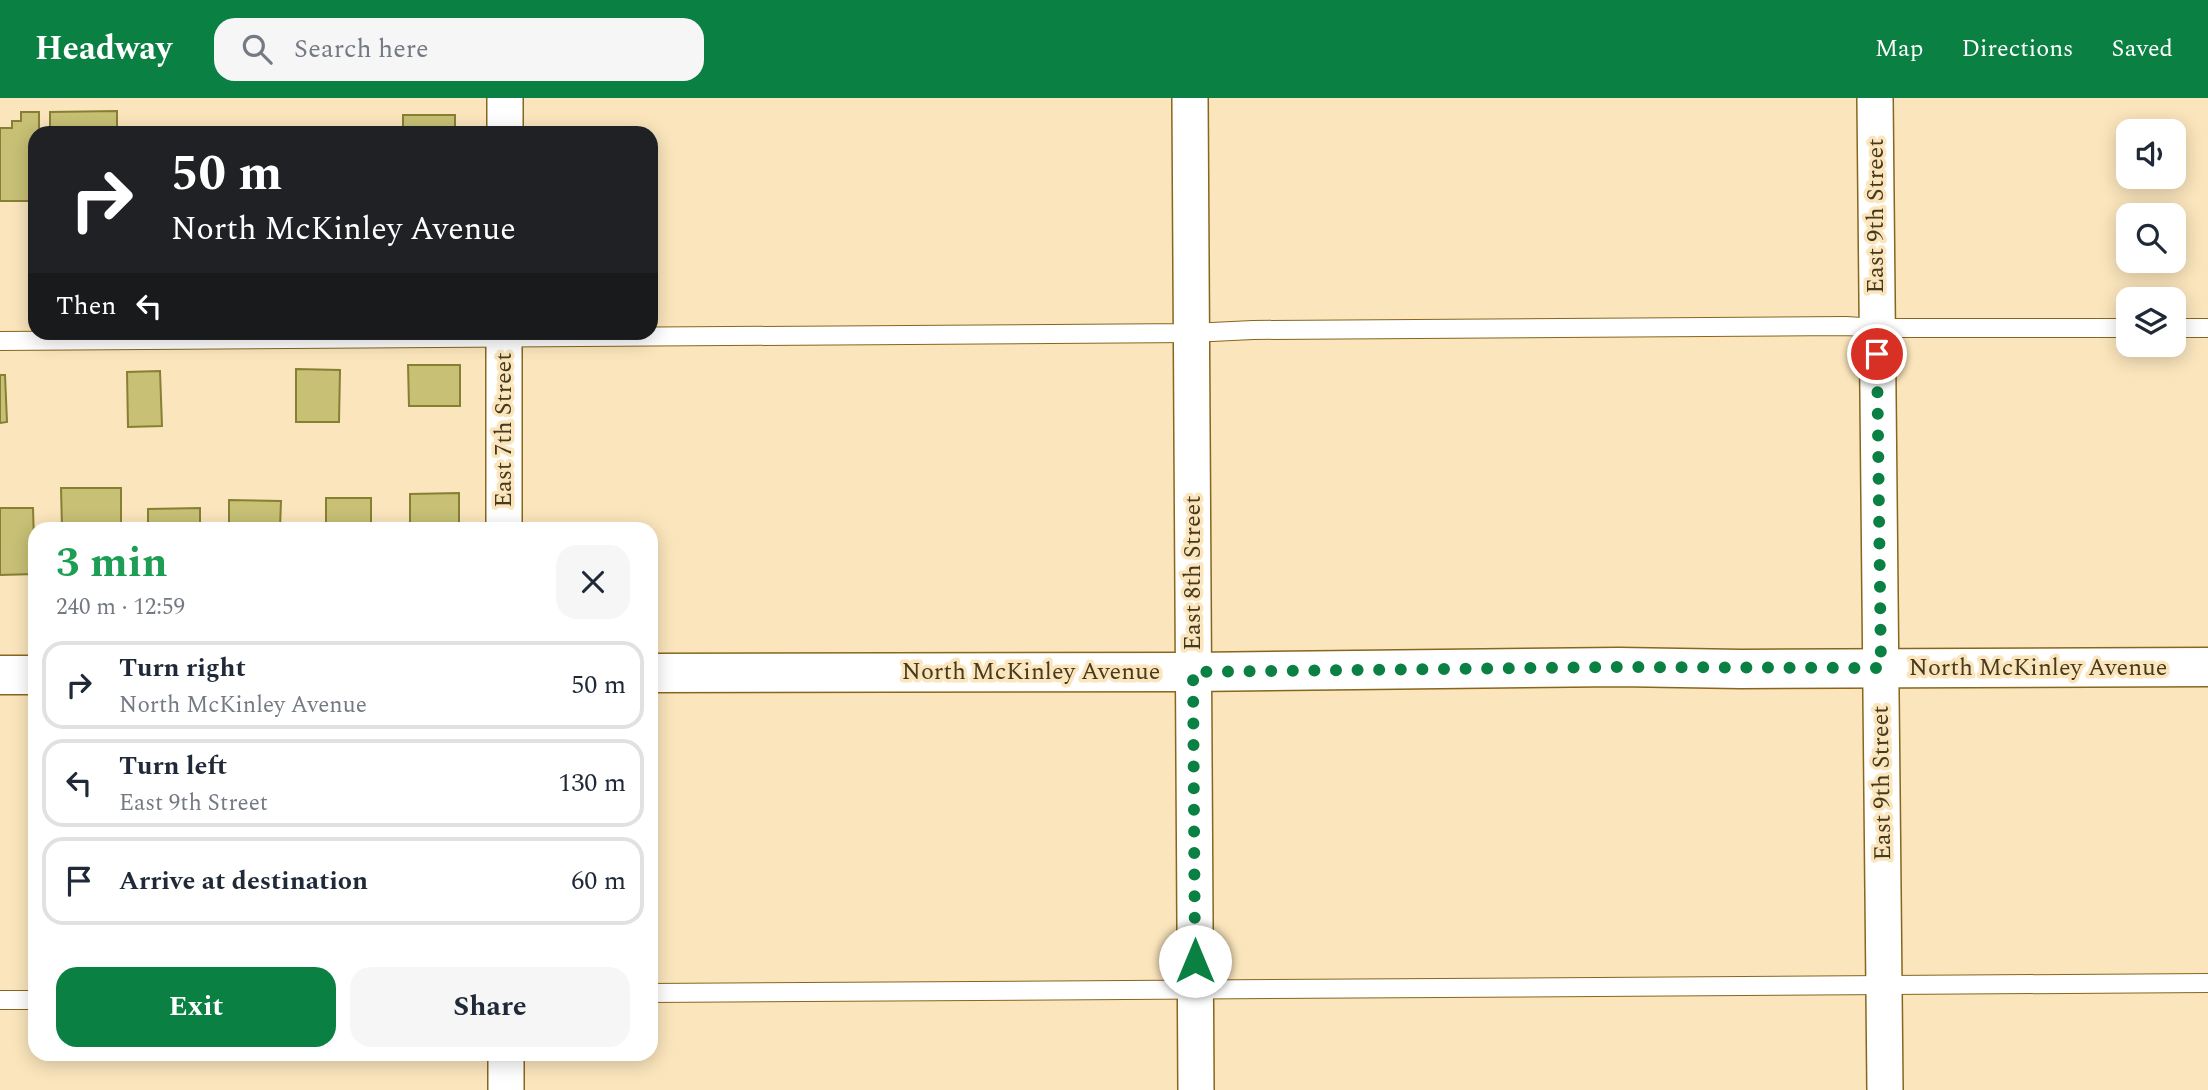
<!DOCTYPE html>
<html lang="en">
<head>
<meta charset="utf-8">
<style>
  body { margin:0; font-family:Spectral,serif; background:#f6f6f7; color:#1f2937; height:100vh; display:flex; flex-direction:column; font-size:26px; white-space:nowrap }
  * { box-sizing:border-box; margin:0 }
  p { font-size:23px; color:#747a83 }
  .icon { flex:none; width:38px; height:38px; fill:none; stroke:currentColor; stroke-width:2; stroke-linecap:round; stroke-linejoin:round }
  .map { position:relative; flex:1; overflow:hidden }
  .details { position:absolute; left:28px; top:424px; width:630px; height:539px; display:flex; flex-direction:column; background:#fff; border-radius:21px; box-shadow:0 4px 18px #0003 }
  .details>* { flex:none }
  .hud { position:absolute; left:28px; top:28px; width:630px; height:214px; border-radius:21px; box-shadow:0 4px 18px #0003; background:#202124; color:#fff; overflow:hidden }
  .fabs { position:absolute; left:2116px; top:21px; display:grid; gap:14px }
  .fabs a { display:grid; place-items:center; width:70px; height:70px; border-radius:14px; background:#fff; box-shadow:0 4px 18px #0003; font-size:35px }
  .pin { position:absolute; display:grid; place-items:center; width:60px; height:60px; color:#fff; margin:-30px; border:4px solid #fff; border-radius:50%; box-shadow:0 2px 7px #0007 }
  .me { position:absolute; width:77px; margin:-38px; rotate:0deg; stroke-linejoin:round; filter:drop-shadow(0 0 5px #0008) }
  .turn { display:flex; align-items:center; gap:24px; height:147px; padding:0 28px; font-size:32px }
  .turn .icon { width:91px; height:91px; stroke-width:2.5 }
  .turn b { display:block; font-size:49px; line-height:60px }
  .then { display:flex; align-items:center; height:66px; padding:0 28px; background:#0003; gap:14px; font-size:26px }
  .round { display:grid; place-items:center; flex:none; width:74px; height:74px; border-radius:21px; background:#f6f6f7 }
  .head { display:flex; align-items:center; justify-content:space-between; height:119px; padding:0 28px }
  h1 { font-size:42px; font-weight:700; line-height:52px; color:#1e9e55 }
  .primary-button { display:flex; gap:14px; margin-top:auto; padding:14px 28px }
  .primary-button a { flex:1; height:80px; border-radius:21px; background:#0b8043; color:#fff; font-size:28px; font-weight:700; line-height:80px; text-align:center }
  .primary-button a+a { background:#f6f6f7; color:#1f2937 }
  ul { padding:0; list-style:none }
  li { display:flex; align-items:center; gap:21px; height:88px; margin:0 14px 10px; padding:0 14px; border:4px solid #e0e1e3; border-radius:21px }
  li div { flex:1 }
  li b { display:block; font-size:26px }
  li em { font-style:normal }
  header { display:flex; align-items:center; gap:42px; box-sizing:border-box; height:98px; padding:0 35px; background:#0b8043; color:#fff }
  header strong { font-size:33px }
  nav { display:flex; gap:38px; margin-inline-start:auto; font-size:24px }
  .search { width:490px; height:63px; background:#f6f6f7; display:flex; align-items:center; gap:18px; box-sizing:border-box; padding:0 24px; border-radius:21px; color:#747a83; font-size:26px }
  .map>svg:first-child { display:block }
  .building { fill:#c7c075; stroke:#877f34; stroke-width:2 }
  .lines { fill:none; stroke-linecap:round; stroke-linejoin:round }
  .lane-casing { stroke:#87661d; stroke-width:20 }
  .street-casing { stroke:#87661d; stroke-width:38 }
  .secondary-casing { stroke:#87661d; stroke-width:41 }
  .lane { stroke:#fff; stroke-width:18 }
  .street { stroke:#fff; stroke-width:35 }
  .secondary { stroke:#fff; stroke-width:38 }
  .route { stroke:#0b8043; stroke-width:12; stroke-dasharray:0 21.6 }
  .labels { text-anchor:middle; dominant-baseline:central; stroke-width:7; stroke-linejoin:round; paint-order:stroke }
  .street-label { font-size:24px; fill:#47391c; stroke:#fae5bc }
</style>
</head>
<body>
<header>
<strong>Headway</strong>
<div class="search"><svg class="icon" aria-label="search" viewBox="0 0 24 24"><circle cx="10" cy="10" r="6"/><path d="M15 15l6 6"/></svg>Search here</div>
<nav><a>Map</a><a>Directions</a><a>Saved</a></nav>
</header>
<div class="map">
<svg width="2208" height="992" viewBox="0 0 2208 992">
  <rect width="100%" height="100%" fill="#fae5bc"/>
  <!-- building -->
  <path class="building" d="M117 13V35H50V14Z
    M21 14H39V35H35V62H30V103H0V30H12V23H21Z
    M403 17H455V35H386V30H403Z
    M140 30H193V35H140Z
    M408 267H460V308H409Z
    M296 271 340 272 339 324H296Z
    M160 273 162 328 128 329 127 274Z
    M0 277H5L7 324 0 325Z
    M61 390H121V430H62Z
    M459 395V430H410V396Z
    M326 400H371V430H302L326 429Z
    M229 402 281 403 280 430H229Z
    M0 410H33L35 476 0 477Z
    M200 410V430H148V411Z"/>
  <g class="lines">
    <!-- lane casing -->
    <g class="lane-casing">
      <path id="lane" d="M2174 230H2208
        M0 243 1191 235 1253 232 1846 228 1877 230H2128
        M651 895C1170 890 1689 886 2208 885
        M0 902H35"/>
    </g>
    <!-- street casing -->
    <g class="street-casing">
      <path id="street" d="M1190 0 1196 992
        M1875 0 1885 992
        M505 35V0
        M504 430V234
        M506 956V992"/>
    </g>
    <!-- secondary casing -->
    <g class="secondary-casing">
      <path id="secondary" d="M651 575 1193 574 1619 569 1741 571 2208 569
        M0 577H35"/>
    </g>
    <!-- lane -->
    <use href="#lane" class="lane"/>
    <!-- street -->
    <use href="#street" class="street"/>
    <!-- secondary -->
    <use href="#secondary" class="secondary"/>
  </g>
  <g class="lines">
    <!-- route -->
    <path class="route" d="M1195 863 1193 574 1619 569 1881 570 1877 256"/>
  </g>
  <g class="labels">
    <!-- street labels -->
    <g class="street-label">
      <text transform="translate(1876 118) rotate(-90)">East 9th Street</text>
      <text transform="translate(504 332) rotate(-90)">East 7th Street</text>
      <text transform="translate(1193 475) rotate(-90)">East 8th Street</text>
      <text x="2038" y="570">North McKinley Avenue</text>
      <text x="1031" y="574">North McKinley Avenue</text>
      <text transform="translate(1882 685) rotate(-91)">East 9th Street</text>
    </g>
  </g>
</svg>
<div class="fabs">
<a><svg class="icon" aria-label="sound" viewBox="0 0 24 24"><path d="M4 9h4l5-4v14l-5-4H4zM17 9q2 3 0 6"/></svg></a>
<a><svg class="icon" aria-label="search" viewBox="0 0 24 24"><circle cx="10" cy="10" r="6"/><path d="M15 15l6 6"/></svg></a>
<a><svg class="icon" aria-label="layers" viewBox="0 0 24 24"><path d="M12 4l9 5-9 5-9-5zM3 14l9 5 9-5"/></svg></a>
</div>
<div class="pin" style="left:1877px;top:256px;background:#d93025"><svg class="icon" aria-label="arrive" viewBox="0 0 24 24"><path d="M6 21V4h12l-3 4 3 4H6"/></svg></div>
<svg class="me" style="left:1195px;top:863px" viewBox="-20 -20 40 40"><circle r="19" fill="#fff"/><path d="M0-13L10 11 0 6-10 11z" fill="#0b8043"/></svg>
<div class="hud">
<div class="turn"><svg class="icon" aria-label="right" viewBox="0 0 24 24"><path d="M7 20v-9h11M14 6l5 5-5 5"/></svg><div><b>50 m</b>North McKinley Avenue</div></div>
<div class="then">Then<svg class="icon" aria-label="left" viewBox="0 0 24 24"><path d="M17 20v-9H6M10 6l-5 5 5 5"/></svg></div>
</div>
<section class="details">
<div class="head"><div><h1>3 min</h1><p>240 m · 12:59</p></div><a class="round"><svg class="icon" aria-label="close" viewBox="0 0 24 24"><path d="M6 6l12 12M18 6L6 18"/></svg></a></div>
<ul>
<li><svg class="icon" aria-label="right" viewBox="0 0 24 24"><path d="M7 20v-9h11M14 6l5 5-5 5"/></svg><div><b>Turn right</b><p>North McKinley Avenue</p></div><em>50 m</em></li>
<li><svg class="icon" aria-label="left" viewBox="0 0 24 24"><path d="M17 20v-9H6M10 6l-5 5 5 5"/></svg><div><b>Turn left</b><p>East 9th Street</p></div><em>130 m</em></li>
<li><svg class="icon" aria-label="arrive" viewBox="0 0 24 24"><path d="M6 21V4h12l-3 4 3 4H6"/></svg><div><b>Arrive at destination</b></div><em>60 m</em></li>
</ul>
<div class="primary-button"><a>Exit</a><a>Share</a></div>
</section>
</div>
</body>
</html>
